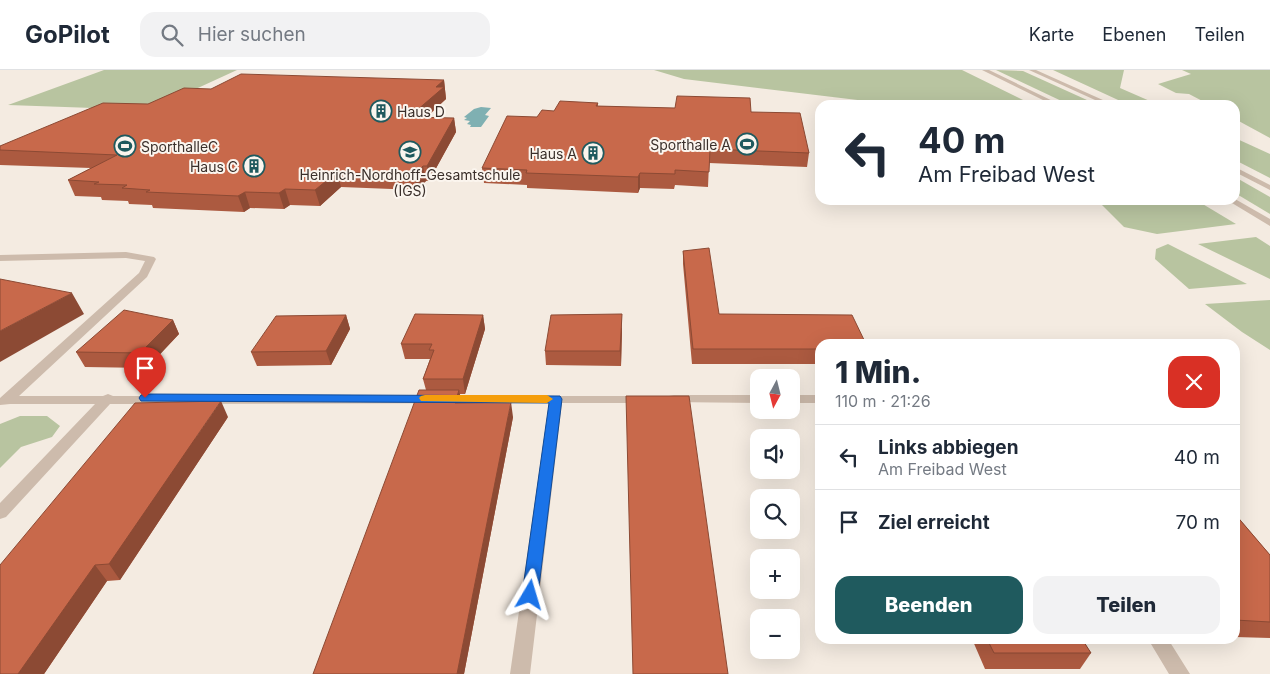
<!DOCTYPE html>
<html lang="de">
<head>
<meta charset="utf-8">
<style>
  body { margin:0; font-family:Inter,sans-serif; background:#f2f2f3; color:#1f2937; height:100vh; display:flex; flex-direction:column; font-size:19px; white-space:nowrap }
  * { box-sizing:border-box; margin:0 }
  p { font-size:16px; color:#747a83 }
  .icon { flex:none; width:28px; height:28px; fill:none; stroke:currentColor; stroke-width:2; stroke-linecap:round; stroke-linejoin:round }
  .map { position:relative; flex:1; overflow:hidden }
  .side { position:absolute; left:815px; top:269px; width:425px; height:305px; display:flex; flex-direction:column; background:#fff; border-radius:15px; box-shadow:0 5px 20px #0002 }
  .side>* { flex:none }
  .top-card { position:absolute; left:815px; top:30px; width:425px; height:105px; border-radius:15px; box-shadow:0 5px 20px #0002; background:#fff; color:#1f2937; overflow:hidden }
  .needle { width:32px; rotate:187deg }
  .controls { position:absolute; left:750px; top:299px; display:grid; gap:10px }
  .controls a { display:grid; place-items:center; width:50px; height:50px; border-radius:10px; background:#fff; box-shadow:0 5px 20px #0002; font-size:25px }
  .pin { position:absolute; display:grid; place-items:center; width:42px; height:42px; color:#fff; margin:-51px -21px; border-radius:50% 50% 50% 0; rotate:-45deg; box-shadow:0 0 5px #0007 }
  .pin .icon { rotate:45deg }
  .me { position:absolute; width:55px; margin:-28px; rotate:7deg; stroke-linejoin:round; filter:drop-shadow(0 0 4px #0008) }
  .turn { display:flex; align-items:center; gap:18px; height:105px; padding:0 20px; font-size:22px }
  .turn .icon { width:65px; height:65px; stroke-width:2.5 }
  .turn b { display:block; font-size:35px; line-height:42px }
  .round { display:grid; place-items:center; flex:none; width:52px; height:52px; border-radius:15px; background:#f2f2f3 }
  .head { display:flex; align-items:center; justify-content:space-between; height:85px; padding:0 20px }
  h1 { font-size:30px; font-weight:800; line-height:38px }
  .primary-button { display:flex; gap:10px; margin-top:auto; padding:10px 20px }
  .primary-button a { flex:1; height:58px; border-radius:15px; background:#1f5a5e; color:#fff; font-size:20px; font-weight:800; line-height:58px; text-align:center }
  .primary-button a+a { background:#f2f2f3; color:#1f2937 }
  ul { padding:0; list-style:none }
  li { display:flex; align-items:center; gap:15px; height:65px; padding:0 20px; border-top:1px solid #e0e1e3 }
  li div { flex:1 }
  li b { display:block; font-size:19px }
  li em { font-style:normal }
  header { display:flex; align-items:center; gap:30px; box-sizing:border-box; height:70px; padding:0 25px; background:#fff; border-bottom:1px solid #e0e1e3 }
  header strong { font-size:24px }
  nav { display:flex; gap:28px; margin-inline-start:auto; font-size:18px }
  .search { width:350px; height:45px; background:#f2f2f3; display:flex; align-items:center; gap:12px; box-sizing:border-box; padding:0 18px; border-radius:15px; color:#747a83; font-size:19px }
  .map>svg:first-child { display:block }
  .green { fill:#b8c4a0 }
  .water { fill:#7fb0b2 }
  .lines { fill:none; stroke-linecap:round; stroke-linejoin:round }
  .minor { fill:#cdbbac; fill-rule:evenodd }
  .tertiary { fill:#cdbbac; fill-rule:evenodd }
  .wall { fill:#ac5a40 }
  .shaded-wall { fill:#8c4a34 }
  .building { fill:#c8694b; stroke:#8c4a34 }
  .route { fill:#1a73e8; stroke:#114b97 }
  .slow { fill:#f59e0b }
  .labels { text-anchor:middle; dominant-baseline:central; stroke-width:4; stroke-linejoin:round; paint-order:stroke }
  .far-poi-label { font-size:14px; fill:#3b302b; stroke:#fbf5ee; text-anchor:end }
</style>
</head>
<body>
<header>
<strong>GoPilot</strong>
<div class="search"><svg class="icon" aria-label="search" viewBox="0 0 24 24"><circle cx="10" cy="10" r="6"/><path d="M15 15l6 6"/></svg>Hier suchen</div>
<nav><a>Karte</a><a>Ebenen</a><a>Teilen</a></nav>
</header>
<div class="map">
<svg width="1270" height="604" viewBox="0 0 1270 604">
  <rect width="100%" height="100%" fill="#f4ebe1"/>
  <!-- green -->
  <path class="green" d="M104 0H237L150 40 8 35Z
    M654 0H962L1033 35H899L684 9Z
    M996 0 1023 1 1098 35H1070Z
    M1053 0H1124L1120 18 1159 35H1129Z
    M1182 0H1270V68L1235 49V35H1210L1189 24 1176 23 1158 14 1191 4Z
    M1235 68 1270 84V108L1235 90Z
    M1235 107 1270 127V144L1235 123Z
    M1097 130H1196L1236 154 1157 164 1124 157Z
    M1256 167 1270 176V209L1198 174Z
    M1168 174 1247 214 1189 219 1155 189 1156 179Z
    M1270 230V280L1242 262 1205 234Z
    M20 346H47L60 356 52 367 21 377 0 398V354Z"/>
  <!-- water -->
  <path class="water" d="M481 37 491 38 485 45 489 46 481 57H470L471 55 467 54 470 51 464 50 467 48 464 47 474 39Z"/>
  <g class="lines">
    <!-- minor -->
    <path class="minor" d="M126 182 154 187 156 189 147 207 19 326H103L108 324 113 326H646L648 329 646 332 641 333H562L530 604H510L549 333 110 334 6 447 0 449V433L95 334H10L0 335V328L139 203 145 191 126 188 0 191V185Z
      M674 325H759V333L669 332 667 329 669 326Z
      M791 325H820V333H791Z
      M1148 569H1168L1190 604H1169Z"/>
    <!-- tertiary -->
    <path class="tertiary" d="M982 0H989L1061 35H1053Z
      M1029 0H1036L1114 35H1106Z
      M1235 97 1270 115V120L1235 102Z
      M1235 129 1270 149V156L1227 130Z"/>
  </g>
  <!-- wall -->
  <path class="wall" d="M444 10 446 29 426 48H454L456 62 429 111H426L417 120 341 117 320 136 290 135 284 139 250 138 244 142 153 138 152 135 129 134 128 131 102 130 101 127 75 126 68 110 91 98 0 95V76L148 34 211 19Z
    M598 33V36L751 42 809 83 807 97 709 93 708 117 675 115 674 119 640 118 638 123 527 118V115L484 113 482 98 537 47 554 41Z
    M683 181 719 244 820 274V294H692L683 194Z
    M346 245 350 259 331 295 257 296 251 282Z
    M483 245 485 259 465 324H460L461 333 513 347 464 604H313L426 320 423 309 430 289H405L401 274Z
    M173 250 179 264 147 298 85 297 76 282Z
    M622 258 621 296 546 295 545 281Z
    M228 347 120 510 107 511 44 604H0V495Z
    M1235 444 1270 485V568L1235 567Z
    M972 569H1082L1091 583 1080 599H985Z"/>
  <!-- shaded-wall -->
  <path class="shaded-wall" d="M444 10 446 29 411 60 409 47 436 17Z
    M454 48 456 62 429 111 427 96Z
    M423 96 426 111 417 120 414 105Z
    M337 102 341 117 320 136 315 120Z
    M640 103V118L638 123V107Z
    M285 119 290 135 284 139 279 123Z
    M245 122 250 138 244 142 238 126Z
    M72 223 84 244 0 292V261Z
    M622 244V258L621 296 620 281Z
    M346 245 350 259 331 295 326 281Z
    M483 245 485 259 465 324 463 309Z
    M173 250 179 264 147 298 140 283Z
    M459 320 462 335 455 333Z
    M221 331 228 347 120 510 109 494Z
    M511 332 513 347 464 604H457Z
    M95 495 107 511 44 604H18Z"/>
  <!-- building -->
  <path class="building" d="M241 4 444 10 436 17H444L409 47 454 48 427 96H423L414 105 337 102 315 120 285 119 279 123 245 122 238 126 146 122 150 120 122 118 127 115 94 114 99 112 68 110 117 85 0 80V76L103 33 148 34 184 18 211 19Z
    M677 26 750 28 751 42 800 43 809 83 710 79 709 102 675 100V104L640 103 638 107 526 103 527 100 482 98 507 46 537 47 542 40 554 41 560 31 598 33 596 36 675 38Z
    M709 178 719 244 852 245 866 274H820V279H693L683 181Z
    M0 209 72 223 0 261Z
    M124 240 173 250 140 283 76 282Z
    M415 244 483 245 463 309H423L434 280H429L432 274H401Z
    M622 244 620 281H545L551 245Z
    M346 245 326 281 251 282 276 246Z
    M419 320H459L455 333 511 332 457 604H313Z
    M626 326H689L728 604H633Z
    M221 331 109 494 95 495 18 604H0V495L135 333Z
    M1235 444 1270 485V552L1235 550Z
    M987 569H1082L1091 583H994Z"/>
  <!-- route -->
  <path class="route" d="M145 324 560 326 562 329 538 525 536 530 530 532 524 530 522 525 549 333 141 331 139 328 141 325Z"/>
  <!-- slow -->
  <path class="slow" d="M425 325H547L553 329 547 333 421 331 419 328 421 326Z"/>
  <!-- icons -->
  <defs>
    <g id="building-ring" transform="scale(1.125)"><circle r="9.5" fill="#fbf5ee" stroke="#1f5a5e" stroke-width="1.5"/><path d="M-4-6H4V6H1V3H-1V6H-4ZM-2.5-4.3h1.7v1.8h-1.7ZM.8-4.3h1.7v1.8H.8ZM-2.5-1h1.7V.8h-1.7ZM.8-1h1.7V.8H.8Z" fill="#1f5a5e"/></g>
    <g id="stadium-ring" transform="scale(1.125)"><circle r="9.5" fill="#fbf5ee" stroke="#1f5a5e" stroke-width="1.5"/><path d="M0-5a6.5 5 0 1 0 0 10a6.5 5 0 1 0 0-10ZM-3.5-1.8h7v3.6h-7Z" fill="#1f5a5e"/></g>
    <g id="school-ring" transform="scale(1.125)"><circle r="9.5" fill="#fbf5ee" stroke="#1f5a5e" stroke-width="1.5"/><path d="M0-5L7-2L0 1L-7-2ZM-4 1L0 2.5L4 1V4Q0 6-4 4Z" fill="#1f5a5e"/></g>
  </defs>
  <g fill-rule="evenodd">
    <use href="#building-ring" x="381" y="41"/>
    <use href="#stadium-ring" x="747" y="74"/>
    <use href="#stadium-ring" x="125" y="76"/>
    <use href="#school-ring" x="410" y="82"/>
    <use href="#building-ring" x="593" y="83"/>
    <use href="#building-ring" x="254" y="96"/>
  </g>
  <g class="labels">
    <!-- far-poi labels -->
    <g class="far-poi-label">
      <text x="397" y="41" text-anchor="start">Haus D</text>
      <text x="731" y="74">Sporthalle A</text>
      <text x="141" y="76" text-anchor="start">SporthalleC</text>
      <text x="577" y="83">Haus A</text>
      <text x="238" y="96">Haus C</text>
      <text x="410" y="104" text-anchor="middle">Heinrich-Nordhoff-Gesamtschule<tspan x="410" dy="16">(IGS)</tspan></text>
    </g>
  </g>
</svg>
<div class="controls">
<a><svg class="needle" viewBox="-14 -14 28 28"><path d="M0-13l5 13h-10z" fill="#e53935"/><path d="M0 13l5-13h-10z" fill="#747a83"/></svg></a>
<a><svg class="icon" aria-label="sound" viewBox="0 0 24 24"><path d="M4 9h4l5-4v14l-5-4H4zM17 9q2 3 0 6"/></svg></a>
<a><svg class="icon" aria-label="search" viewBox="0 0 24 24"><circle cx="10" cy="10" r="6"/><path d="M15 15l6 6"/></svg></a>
<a>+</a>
<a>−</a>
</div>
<div class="pin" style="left:145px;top:328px;background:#d93025"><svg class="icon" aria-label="arrive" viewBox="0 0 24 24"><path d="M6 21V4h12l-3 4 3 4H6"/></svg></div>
<svg class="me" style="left:530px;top:525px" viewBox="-20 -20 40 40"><path d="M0-17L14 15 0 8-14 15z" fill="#1a73e8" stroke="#fff" stroke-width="4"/></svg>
<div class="top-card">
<div class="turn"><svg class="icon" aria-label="left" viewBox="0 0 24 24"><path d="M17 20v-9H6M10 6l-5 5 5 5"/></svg><div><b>40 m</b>Am Freibad West</div></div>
</div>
<section class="side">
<div class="head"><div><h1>1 Min.</h1><p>110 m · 21:26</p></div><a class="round" style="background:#d93025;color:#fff"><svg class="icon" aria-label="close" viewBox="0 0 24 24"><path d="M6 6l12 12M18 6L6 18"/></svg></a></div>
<ul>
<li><svg class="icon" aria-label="left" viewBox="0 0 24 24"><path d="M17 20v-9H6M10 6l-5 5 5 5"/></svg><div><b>Links abbiegen</b><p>Am Freibad West</p></div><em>40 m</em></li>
<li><svg class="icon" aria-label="arrive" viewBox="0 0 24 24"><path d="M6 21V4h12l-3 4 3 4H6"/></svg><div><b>Ziel erreicht</b></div><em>70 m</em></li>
</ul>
<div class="primary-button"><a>Beenden</a><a>Teilen</a></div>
</section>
</div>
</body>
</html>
